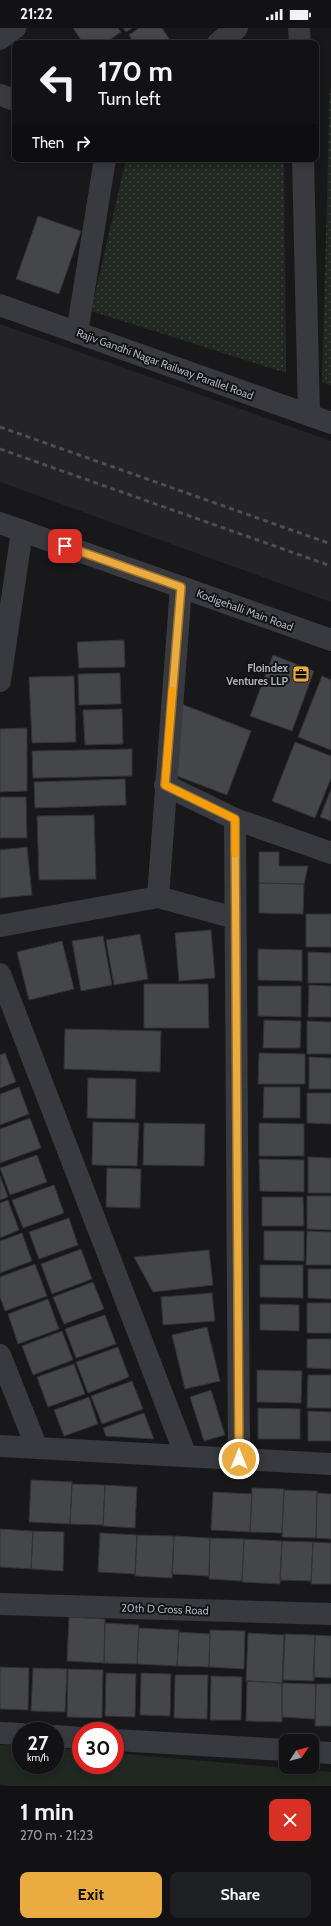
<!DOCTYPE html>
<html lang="en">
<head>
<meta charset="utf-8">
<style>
  body { margin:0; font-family:Cabin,sans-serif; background:#1f2022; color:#f1f3f6; height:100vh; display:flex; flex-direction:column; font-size:15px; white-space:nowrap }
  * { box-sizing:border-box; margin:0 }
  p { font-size:13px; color:#9c9ea0 }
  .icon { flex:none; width:22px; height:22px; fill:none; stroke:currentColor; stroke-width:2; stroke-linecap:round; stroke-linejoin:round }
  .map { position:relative; height:1758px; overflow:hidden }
  .panel { display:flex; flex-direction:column; background:#121214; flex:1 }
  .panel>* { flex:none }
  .hud { position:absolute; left:12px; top:12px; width:307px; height:122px; border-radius:8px; box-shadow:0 2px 6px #0003,0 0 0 1px #313234; background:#121214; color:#f1f3f6; overflow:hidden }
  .needle { width:26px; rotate:54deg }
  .fabs { position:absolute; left:279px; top:1706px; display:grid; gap:8px }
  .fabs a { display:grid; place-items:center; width:40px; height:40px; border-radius:8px; background:#121214; box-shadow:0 2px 6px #0003,0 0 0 1px #313234; font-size:20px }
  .speed { position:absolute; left:12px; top:1694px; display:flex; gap:8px; font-size:20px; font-weight:700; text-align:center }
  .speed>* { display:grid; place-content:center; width:52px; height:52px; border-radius:50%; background:#121214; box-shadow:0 2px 6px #0003,0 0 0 1px #313234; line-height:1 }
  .speed small { font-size:10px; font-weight:400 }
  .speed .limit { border:6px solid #d22; background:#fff; color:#111 }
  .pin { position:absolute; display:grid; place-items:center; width:34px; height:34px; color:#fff; margin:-17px; border-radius:8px; box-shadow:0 2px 6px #0006 }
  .me { position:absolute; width:44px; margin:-22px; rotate:0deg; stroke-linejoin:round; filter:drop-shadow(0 0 3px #0008) }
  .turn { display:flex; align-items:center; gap:14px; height:84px; padding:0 20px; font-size:18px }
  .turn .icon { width:52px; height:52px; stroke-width:2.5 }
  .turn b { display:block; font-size:28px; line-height:34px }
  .then { display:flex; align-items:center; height:38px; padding:0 20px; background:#0003; gap:8px; font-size:15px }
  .round { display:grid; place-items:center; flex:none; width:42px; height:42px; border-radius:8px; background:#1f2022 }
  .summary { display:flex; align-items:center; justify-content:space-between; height:68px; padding:0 20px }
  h1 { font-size:24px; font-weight:700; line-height:30px }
  .primary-button { display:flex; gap:8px; margin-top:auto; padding:8px 20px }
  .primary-button a { flex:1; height:46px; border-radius:8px; background:#eaac40; color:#111; font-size:16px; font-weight:700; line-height:46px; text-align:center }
  .primary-button a+a { background:#1f2022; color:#f1f3f6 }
  .status { display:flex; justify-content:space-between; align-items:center; height:28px; padding:0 20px; background:#121214; direction:ltr }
  .status svg { height:11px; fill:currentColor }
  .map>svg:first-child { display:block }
  .built { fill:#242427 }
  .grass { fill:url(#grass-dots) }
  .green { fill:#202821 }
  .building { fill:#45464a; stroke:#323236 }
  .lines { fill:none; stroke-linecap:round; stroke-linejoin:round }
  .minor { stroke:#393a3f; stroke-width:22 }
  .tertiary { stroke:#393a3f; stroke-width:22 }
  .rail { stroke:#4c4e54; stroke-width:3; stroke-dasharray:5 4; stroke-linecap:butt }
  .route-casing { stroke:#98702a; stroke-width:10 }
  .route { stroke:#eaac40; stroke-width:7 }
  .slow { stroke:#f59e0b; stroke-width:7 }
  .labels { text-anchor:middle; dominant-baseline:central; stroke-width:4; stroke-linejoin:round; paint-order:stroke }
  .street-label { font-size:11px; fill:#abb0b9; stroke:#131315 }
  .poi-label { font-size:11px; font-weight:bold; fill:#abb0b9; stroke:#131315; text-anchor:end }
</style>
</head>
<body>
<div class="status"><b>21:22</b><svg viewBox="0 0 49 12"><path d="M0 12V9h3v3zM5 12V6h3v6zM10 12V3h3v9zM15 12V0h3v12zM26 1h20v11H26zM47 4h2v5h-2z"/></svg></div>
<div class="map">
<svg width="331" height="1758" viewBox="0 0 331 1758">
  <defs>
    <pattern id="grass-dots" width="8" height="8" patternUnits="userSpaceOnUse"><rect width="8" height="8" fill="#202821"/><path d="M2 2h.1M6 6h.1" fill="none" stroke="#3e453f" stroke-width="1.8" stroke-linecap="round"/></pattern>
  </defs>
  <rect width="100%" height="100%" fill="#18181a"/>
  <!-- built -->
  <path class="built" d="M0 296 331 413V574L0 454Z"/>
  <!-- grass -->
  <path class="grass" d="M330 61H331V358L322 354Z
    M126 131H284L286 345 91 283Z"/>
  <!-- green -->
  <path class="green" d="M0 1717 21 1718V1737H55V1720L81 1722V1737H115V1725L331 1744V1758H6L0 1756Z"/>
  <!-- building -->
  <path class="building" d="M73 0H118L121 4 105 15H83Z
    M123 0H132L126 4Z
    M139 0H162L172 15H134L129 7Z
    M38 188 81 203 59 266 16 251Z
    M124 612 125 639 79 640 77 614Z
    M273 627 314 643 292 703 250 688Z
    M120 645 121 676 79 677 78 646Z
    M74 648 76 714 32 715 29 649Z
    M322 648 331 652V722L298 709Z
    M179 675 251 703 227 767 177 748Z
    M122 681 123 716 85 717 83 682Z
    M27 700V763L0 764V701Z
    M295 714 331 728V750L315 790 272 773Z
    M132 721V748L33 750 32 723Z
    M125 751 126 777 35 780 34 754Z
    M331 761V793L320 789Z
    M0 769H26L27 810H0Z
    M94 787 96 851 39 852 37 788Z
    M27 819 32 867 0 870V822Z
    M259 824H279V838H308L304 856 259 855Z
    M259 855 304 856 303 886 259 885Z
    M306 886H331V919H306Z
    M211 902 215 950 179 953 175 905Z
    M140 906 148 951 114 957 106 912Z
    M103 908 112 957 81 963 72 913Z
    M62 913 74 961 29 972 17 924Z
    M258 921 302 922V953L258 952Z
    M308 924 331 925V955H308Z
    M144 956H208L209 1000H144Z
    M309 957 331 958V989H308Z
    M258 958H301V989L258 988Z
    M264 992 301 993 300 1020H263Z
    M307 993 331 994V1026H307Z
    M65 1001 161 1003 160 1044 64 1041Z
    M5 1025 16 1054 0 1060V1027Z
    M259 1025 305 1026V1056H258Z
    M309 1029 331 1030V1061H309Z
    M88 1050 136 1051 135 1091 87 1090Z
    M19 1059 29 1086 0 1097V1066Z
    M264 1059H300V1090H263Z
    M307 1065H331V1096L307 1095Z
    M30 1090 41 1120 0 1135V1101Z
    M93 1094 139 1095 137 1138 92 1137Z
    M144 1095 205 1096 204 1138 143 1137Z
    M259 1095 304 1096V1128H259Z
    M37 1127 47 1154 10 1167 0 1140Z
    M308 1129 331 1130V1165H308Z
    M259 1131 304 1132V1164L260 1163Z
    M107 1140 141 1141 140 1180 106 1179Z
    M0 1148 8 1169 0 1172Z
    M54 1157 64 1185 23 1200 12 1172Z
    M307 1168H331V1202L307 1201Z
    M262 1169H303L304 1198H262Z
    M8 1172 19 1202 0 1210V1175Z
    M69 1190 78 1217 39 1231 29 1204Z
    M264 1203H304V1233L264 1232Z
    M307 1203 331 1204V1237H306Z
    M22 1205 32 1233 0 1245V1213Z
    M81 1221 92 1251 52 1266 41 1236Z
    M209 1222 213 1257 153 1264 134 1229Z
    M35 1236 47 1268 5 1283 0 1269V1249Z
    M260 1237H303V1270L260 1269Z
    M308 1241H331V1271L308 1270Z
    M93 1254 104 1281 64 1296 53 1269Z
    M212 1265 215 1293 163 1297 161 1269Z
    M48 1271 59 1301 18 1316 8 1286Z
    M307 1275H331V1305H307Z
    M260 1276 299 1277V1303L260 1302Z
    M105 1287 116 1316 76 1330 65 1301Z
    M207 1299 220 1353 185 1361 172 1307Z
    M62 1303 73 1332 33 1347 22 1318Z
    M307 1311H331V1341L307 1340Z
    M118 1319 129 1349 88 1365 76 1334Z
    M74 1336 85 1366 48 1379 37 1349Z
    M257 1342 302 1343 301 1375 257 1374Z
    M308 1347H331V1380H307Z
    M132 1353 143 1381 102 1396 91 1368Z
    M211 1362 225 1407 204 1413 190 1369Z
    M89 1369 98 1396 64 1408 54 1382Z
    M258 1380 300 1381V1411H258Z
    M308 1383 331 1384V1413H308Z
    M144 1385 154 1411 106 1408 103 1400Z
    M31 1452 72 1454 70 1496 29 1494Z
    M72 1456 105 1457 103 1497 70 1496Z
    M105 1457 137 1459 135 1500 103 1498Z
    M252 1460 284 1461 282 1505 250 1504Z
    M284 1462 317 1463 316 1510 282 1509Z
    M213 1464 252 1466 250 1504 211 1502Z
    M317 1465 331 1466V1511L316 1510Z
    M0 1501 33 1503 31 1541 0 1539Z
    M33 1503 64 1504 63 1543 31 1541Z
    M100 1505 137 1507 135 1546 98 1544Z
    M137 1507 174 1508 172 1550 135 1548Z
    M174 1508 210 1510 209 1548 172 1546Z
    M210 1510 244 1511 242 1553 209 1551Z
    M244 1511 282 1513 280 1556 242 1554Z
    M282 1513 313 1514 311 1553 280 1552Z
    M313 1514 331 1515V1556H311Z
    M69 1589 105 1591 104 1635 67 1633Z
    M105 1595 139 1597 137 1636 104 1635Z
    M139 1600 179 1602 177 1638 137 1636Z
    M210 1602 245 1603 244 1641 209 1639Z
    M179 1604 210 1606 209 1639 177 1638Z
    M248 1605 284 1607 282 1655 246 1653Z
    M285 1606 315 1607 314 1653 283 1652Z
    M315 1607 331 1608V1650L313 1649Z
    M0 1639 29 1640 28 1682 0 1681Z
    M33 1640 67 1641 65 1684 31 1683Z
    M68 1641 103 1642 102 1690 67 1689Z
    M106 1645 136 1646 135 1689 105 1688Z
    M141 1645 171 1646 170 1688 140 1687Z
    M175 1647H208L207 1691 174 1690Z
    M211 1648 242 1649 241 1692H210Z
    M247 1653 282 1655V1694L246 1693Z
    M282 1655 316 1656 315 1691 282 1689Z
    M316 1656H331V1698H315Z"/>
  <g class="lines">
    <!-- minor -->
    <path class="minor" d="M299 0 300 15
      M0 11 15 0
      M218 15 237 0
      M0 67 15 72
      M303 131 309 387
      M77 305 105 131
      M0 653 22 503
      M165 757 235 791 331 825
      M235 791 239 1431
      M158 869 235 890
      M0 898 158 869 181 559
      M0 946 186 1428
      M0 1327 37 1420
      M0 1418 331 1436
      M0 1576 331 1586
      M0 1705 21 1706
      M55 1708 81 1710
      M115 1712 286 1722
      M312 1724 331 1725"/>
    <!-- tertiary -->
    <path class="tertiary" d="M0 277 331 395
      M0 495 331 612"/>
    <!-- rail -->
    <path class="rail" d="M0 399 331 516
      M0 421 331 538"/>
  </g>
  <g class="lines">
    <!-- route casing -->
    <g class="route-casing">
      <path id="route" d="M65 518 181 559 165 757 235 791 239 1431"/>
    </g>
    <!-- route -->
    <use href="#route" class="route"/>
    <!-- slow -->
    <path class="slow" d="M172 662 165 757 235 791V826"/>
  </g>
  <!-- icons -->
  <defs>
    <g id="office-square" transform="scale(0.9)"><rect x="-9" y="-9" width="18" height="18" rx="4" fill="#eaac40" stroke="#131315"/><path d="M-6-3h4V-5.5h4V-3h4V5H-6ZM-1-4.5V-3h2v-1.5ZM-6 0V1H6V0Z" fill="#111"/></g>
  </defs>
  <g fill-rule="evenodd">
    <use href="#office-square" x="301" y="646"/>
  </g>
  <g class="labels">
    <!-- street labels -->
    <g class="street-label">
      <text transform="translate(165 336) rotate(20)">Rajiv Gandhi Nagar Railway Parallel Road</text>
      <text transform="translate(245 582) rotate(20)">Kodigehalli Main Road</text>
      <text transform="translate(165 1581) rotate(2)">20th D Cross Road</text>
    </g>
    <!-- poi labels -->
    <g class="poi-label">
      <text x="288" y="640">Floindex<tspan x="288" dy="13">Ventures LLP</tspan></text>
    </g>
  </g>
</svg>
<div class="fabs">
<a><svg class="needle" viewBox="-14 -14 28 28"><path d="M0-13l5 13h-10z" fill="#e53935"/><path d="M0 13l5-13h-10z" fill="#9c9ea0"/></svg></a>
</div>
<div class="speed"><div>27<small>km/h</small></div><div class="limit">30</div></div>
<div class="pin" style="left:65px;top:518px;background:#d93025"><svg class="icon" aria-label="arrive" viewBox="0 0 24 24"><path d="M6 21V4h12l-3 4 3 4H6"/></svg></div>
<svg class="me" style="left:239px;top:1431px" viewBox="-20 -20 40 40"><circle r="17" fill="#eaac40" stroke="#fff" stroke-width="3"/><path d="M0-11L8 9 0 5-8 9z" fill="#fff"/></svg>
<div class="hud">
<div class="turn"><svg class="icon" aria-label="left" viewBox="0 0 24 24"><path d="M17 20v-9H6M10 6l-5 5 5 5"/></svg><div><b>170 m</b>Turn left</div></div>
<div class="then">Then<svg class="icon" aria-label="right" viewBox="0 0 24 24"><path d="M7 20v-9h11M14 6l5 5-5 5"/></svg></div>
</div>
</div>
<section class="panel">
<div class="summary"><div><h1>1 min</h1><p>270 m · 21:23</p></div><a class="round" style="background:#d93025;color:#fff"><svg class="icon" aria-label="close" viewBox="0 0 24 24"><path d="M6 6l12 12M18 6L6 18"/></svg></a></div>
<div class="primary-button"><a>Exit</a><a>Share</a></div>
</section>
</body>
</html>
